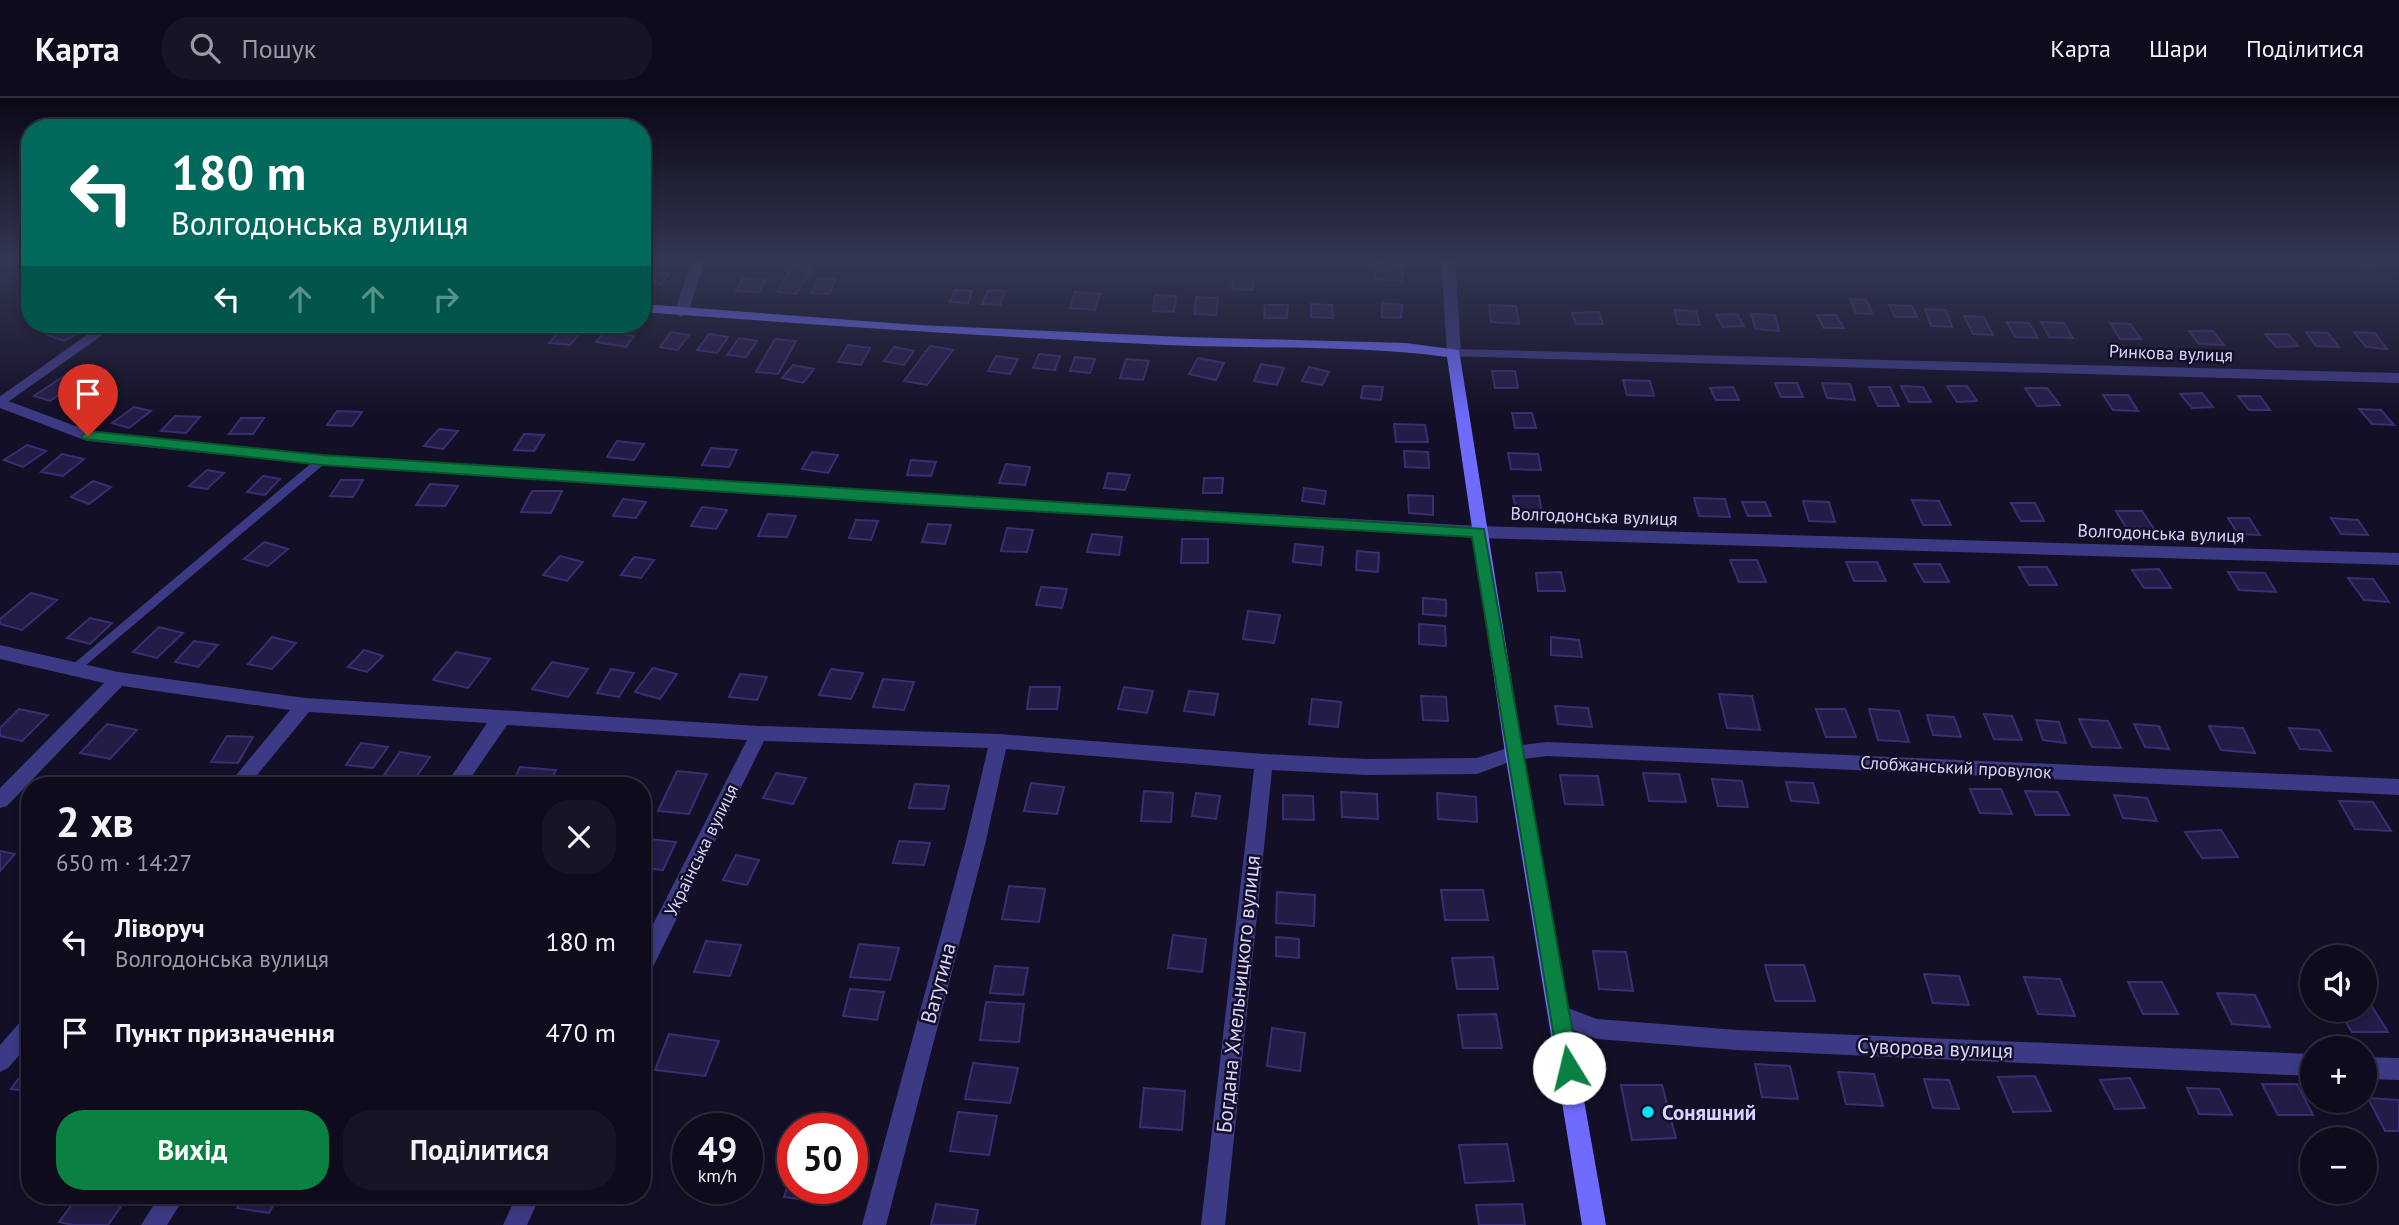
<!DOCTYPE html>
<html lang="uk">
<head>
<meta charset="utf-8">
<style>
  body { margin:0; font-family:"PT Sans",sans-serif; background:#171425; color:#f1f3f6; height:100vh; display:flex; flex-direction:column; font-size:26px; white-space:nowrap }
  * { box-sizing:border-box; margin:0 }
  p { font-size:23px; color:#9b9ba3 }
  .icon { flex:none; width:38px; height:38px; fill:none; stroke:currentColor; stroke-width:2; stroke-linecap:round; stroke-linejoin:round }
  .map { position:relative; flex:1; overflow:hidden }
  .side { position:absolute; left:21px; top:679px; width:630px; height:427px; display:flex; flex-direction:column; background:#0e0b1c; border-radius:28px; box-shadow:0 4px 10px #0003,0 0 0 2px #2e2b3b }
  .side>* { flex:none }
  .guide { position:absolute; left:21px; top:21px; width:630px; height:214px; border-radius:28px; box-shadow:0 4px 10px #0003,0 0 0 2px #2e2b3b; background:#00695c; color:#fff; overflow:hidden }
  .controls { position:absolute; left:2300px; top:847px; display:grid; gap:14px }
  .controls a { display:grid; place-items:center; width:77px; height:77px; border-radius:50%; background:#0e0b1c; box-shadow:0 4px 10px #0003,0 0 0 2px #2e2b3b; font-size:35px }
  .speed { position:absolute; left:672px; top:1015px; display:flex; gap:14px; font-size:35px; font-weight:700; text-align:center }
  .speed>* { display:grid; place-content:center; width:91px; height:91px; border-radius:50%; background:#0e0b1c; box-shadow:0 4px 10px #0003,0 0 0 2px #2e2b3b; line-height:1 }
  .speed small { font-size:18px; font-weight:400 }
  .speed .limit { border:10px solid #d22; background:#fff; color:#111 }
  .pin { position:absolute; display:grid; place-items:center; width:60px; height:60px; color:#fff; margin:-72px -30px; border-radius:50% 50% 50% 0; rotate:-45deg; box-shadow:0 0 7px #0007 }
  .pin .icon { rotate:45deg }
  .me { position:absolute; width:77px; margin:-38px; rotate:351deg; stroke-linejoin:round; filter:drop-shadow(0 0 5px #0008) }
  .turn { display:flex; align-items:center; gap:24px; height:147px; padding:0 35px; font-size:32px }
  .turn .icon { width:91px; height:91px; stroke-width:2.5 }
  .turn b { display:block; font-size:49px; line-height:60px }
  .lanes { display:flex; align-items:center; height:66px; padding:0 35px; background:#0003; justify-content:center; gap:35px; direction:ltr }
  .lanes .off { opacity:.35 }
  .round { display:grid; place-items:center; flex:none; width:74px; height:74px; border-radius:28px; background:#171425 }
  .headline { display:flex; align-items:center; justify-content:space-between; height:119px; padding:0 35px }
  h1 { font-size:42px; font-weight:700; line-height:52px }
  .cta { display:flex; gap:14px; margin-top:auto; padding:14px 35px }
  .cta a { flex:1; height:80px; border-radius:28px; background:#0b8043; color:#fff; font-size:28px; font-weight:700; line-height:80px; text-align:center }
  .cta a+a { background:#171425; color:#f1f3f6 }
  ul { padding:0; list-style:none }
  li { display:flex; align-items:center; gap:21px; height:91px; padding:0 35px }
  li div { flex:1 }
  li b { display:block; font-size:26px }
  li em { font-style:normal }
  header { display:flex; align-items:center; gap:42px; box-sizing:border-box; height:98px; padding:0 35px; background:#0e0b1c; border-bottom:2px solid #2e2b3b }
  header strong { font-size:33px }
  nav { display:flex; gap:38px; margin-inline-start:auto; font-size:24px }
  .search { width:490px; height:63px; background:#171425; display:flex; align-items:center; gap:18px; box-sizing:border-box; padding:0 24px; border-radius:28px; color:#9b9ba3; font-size:26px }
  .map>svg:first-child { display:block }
  .building { fill:#241b47; stroke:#3b2d73; stroke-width:2 }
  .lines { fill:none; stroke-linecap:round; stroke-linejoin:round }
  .service { stroke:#3d3a85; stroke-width:9 }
  .minor { fill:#3d3a85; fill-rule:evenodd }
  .tertiary { fill:#3d3a85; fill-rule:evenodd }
  .secondary { fill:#6f6bff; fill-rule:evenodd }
  .route { fill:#0b8043; stroke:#07532c; stroke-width:2 }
  .poi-dot { fill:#00e5ff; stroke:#130f26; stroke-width:2.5 }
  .labels { text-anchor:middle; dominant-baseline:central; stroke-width:5; stroke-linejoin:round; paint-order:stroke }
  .street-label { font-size:18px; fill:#d9d4ff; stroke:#130f26 }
  .near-street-label { font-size:21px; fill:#d9d4ff; stroke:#130f26 }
  .near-poi-label { font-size:21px; font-weight:bold; fill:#d9d4ff; stroke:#130f26; text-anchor:start }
</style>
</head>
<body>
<header>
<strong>Карта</strong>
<div class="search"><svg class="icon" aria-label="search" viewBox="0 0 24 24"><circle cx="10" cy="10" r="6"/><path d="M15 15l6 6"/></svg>Пошук</div>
<nav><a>Карта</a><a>Шари</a><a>Поділитися</a></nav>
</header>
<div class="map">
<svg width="2399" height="1127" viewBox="0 0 2399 1127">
  <rect width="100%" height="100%" fill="#130f26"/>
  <!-- building -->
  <path class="building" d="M2352 162H2370L2376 170 2357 168Z
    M1376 165 1402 167V183L1375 181Z
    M793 168 812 170 796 196 777 194Z
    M651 174 669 176 661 186 643 184Z
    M1234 177 1255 178 1253 192 1232 191Z
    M818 180 836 181 829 196 811 195Z
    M743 181 766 182 759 194 736 193Z
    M955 192 972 193 968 205 950 204Z
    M988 192 1005 193 1000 207 982 206Z
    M1075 194 1100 196 1095 212 1070 210Z
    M1155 197 1176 198 1174 214 1153 213Z
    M1196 199 1218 200 1216 217 1194 216Z
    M1850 201 1866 202 1873 216 1856 215Z
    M1382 205 1402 207 1401 220 1382 219Z
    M1311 206 1332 207 1333 220 1311 219Z
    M1265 207H1288L1287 220H1264Z
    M1489 207 1516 208 1519 226 1491 224Z
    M1889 207 1912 208 1917 219H1895Z
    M1925 211 1946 212 1952 229 1931 228Z
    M1674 212 1696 213 1700 227 1678 226Z
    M1599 214 1603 226H1576L1572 215Z
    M1737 216 1744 228 1723 229 1716 217Z
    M1751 216 1775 217 1779 233 1756 231Z
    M1817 217H1836L1844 230H1824Z
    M1964 218 1984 219 1993 237 1973 236Z
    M2007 224 2029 225 2038 240 2015 239Z
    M2041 224 2064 225 2073 240 2049 239Z
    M2110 225 2130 226 2141 241H2120Z
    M65 226 84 231 64 243 47 237Z
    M441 226H466L460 232 438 229Z
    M563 229 583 232 570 247 549 245Z
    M2189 233H2213L2224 247 2199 246Z
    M604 234 634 238 626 249 596 244Z
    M671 234 689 237 678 252 660 249Z
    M2306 234 2328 235 2339 249 2316 248Z
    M2354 234 2375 235 2387 251 2366 249Z
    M709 236 728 239 717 255 697 252Z
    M2265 236H2288L2298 248 2276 249Z
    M739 240 757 243 746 259 727 257Z
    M775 241 796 243 778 276 756 274Z
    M848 247 870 250 861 267 838 264Z
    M930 248 953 252 927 287 904 283Z
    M894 249 914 253 904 267 884 263Z
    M1039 256 1060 258 1055 272 1033 270Z
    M996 258 1018 261 1010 276 988 273Z
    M1075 259 1095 261 1090 275 1070 273Z
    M1198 260 1224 265 1216 282 1189 276Z
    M1126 261 1149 263 1143 282 1120 280Z
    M1261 266 1284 270 1277 287 1254 283Z
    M793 267 814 271 803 285 782 280Z
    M1309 269 1329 274 1322 287 1302 283Z
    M1492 273H1515L1518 290H1495Z
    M64 278 80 282 50 303 34 298Z
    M1623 282 1650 283 1654 298 1627 297Z
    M1775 285H1797L1803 299H1781Z
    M1822 285 1850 286 1855 302 1827 300Z
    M1363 288 1383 289 1381 302 1361 300Z
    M1901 288 1923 289 1931 304H1909Z
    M1947 288H1967L1977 303 1957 304Z
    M1733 289 1739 302H1716L1710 290Z
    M1869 289H1890L1899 308H1878Z
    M2025 290H2047L2060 307 2037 308Z
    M2202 295 2213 309 2192 310 2180 296Z
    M2103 297H2128L2138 313 2113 312Z
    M2238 298H2260L2270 312H2249Z
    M134 309 151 313 129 330 112 325Z
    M2359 311 2381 312 2394 327 2372 326Z
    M337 313 362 314 352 328 327 327Z
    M1512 315H1532L1536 330H1515Z
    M175 318 200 319 186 335 161 333Z
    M241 320H264L253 336H229Z
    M1394 326 1425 327 1428 344H1396Z
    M439 331 458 333 443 351 424 348Z
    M524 336 544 337 534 353 514 352Z
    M617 343 644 346 634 362 607 359Z
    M27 347 46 353 23 369 4 362Z
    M711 350 737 352 729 369 702 367Z
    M1404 353 1428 354 1429 370 1405 369Z
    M812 354 838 357 828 375 802 371Z
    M1508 355 1538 356 1541 372 1511 371Z
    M62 356 84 361 63 378 41 374Z
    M911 362 936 364 931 378 907 377Z
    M1006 366 1030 369 1025 387 999 385Z
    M207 372 224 375 207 391 189 388Z
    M1108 375 1130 377 1125 392 1104 390Z
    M263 378 280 381 265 397 247 394Z
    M1204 380H1223L1222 395H1203Z
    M341 382H363L353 399 330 398Z
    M93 383 111 389 89 406 71 399Z
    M430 386 458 388 445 408 416 407Z
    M1304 390 1326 393 1324 406 1302 403Z
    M532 393H562L551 415 521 414Z
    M1408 397 1433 398V417L1409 415Z
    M1513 398H1539L1542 415H1517Z
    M1694 400 1725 401 1730 419 1699 418Z
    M623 401 646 404 636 420 613 418Z
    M1912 402 1939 403 1951 427H1923Z
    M1803 403 1829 404 1835 424 1809 423Z
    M1742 404H1765L1771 418H1748Z
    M2011 405H2035L2044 423H2021Z
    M702 409 727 412 716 431 691 428Z
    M2116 413H2142L2154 431H2127Z
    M768 416 796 418 787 439 758 438Z
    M2228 420H2249L2260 437 2238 436Z
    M2331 420 2358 422 2368 437 2341 436Z
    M856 422 878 423 871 442 849 440Z
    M928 426 951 427 945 446 922 444Z
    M1007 430 1033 432 1027 454 1001 453Z
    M1092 436 1122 439 1119 457 1087 454Z
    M1182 441H1208V465H1181Z
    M264 444 288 451 268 468 244 461Z
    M1295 446 1323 449 1321 467 1293 464Z
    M1357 453 1379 455 1378 474 1356 472Z
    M560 458 583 464 567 483 543 477Z
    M634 459 654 462 641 480 621 477Z
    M1730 462H1757L1766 484H1739Z
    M1846 464H1877L1886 483H1854Z
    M1914 466H1940L1949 484H1924Z
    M2019 469H2047L2057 487H2029Z
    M2159 471 2171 490H2144L2132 472Z
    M1561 474 1565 493H1538L1536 475Z
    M2228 474 2265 475 2276 494 2239 492Z
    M2348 480 2373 481 2389 504 2364 502Z
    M1041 489 1067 491 1062 510 1036 507Z
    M31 495 57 502 22 532 0 526V521Z
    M1423 500 1446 502V518L1423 516Z
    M1248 513 1280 517 1274 545 1243 541Z
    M90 520 112 525 90 546 67 540Z
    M1419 526 1445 528 1446 548 1419 546Z
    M159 529 183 535 157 560 133 554Z
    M272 539 296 545 272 571 248 566Z
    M1551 539 1579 542 1582 559 1551 557Z
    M194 543 218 547 198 569 175 564Z
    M364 552 383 558 367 574 348 569Z
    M456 554 490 561 468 590 433 582Z
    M552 564 588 571 568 599 532 591Z
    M653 570 677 576 660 601 635 594Z
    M611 571 634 575 619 599 597 595Z
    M831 571 863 575 851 601 819 597Z
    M740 576 767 579 757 602 729 599Z
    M883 581 914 584 904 612 873 609Z
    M1030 589H1060L1057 611H1027Z
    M1124 589 1153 593 1147 615 1118 611Z
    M1189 593 1218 596 1214 617 1184 613Z
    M1719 596 1752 598 1760 632 1727 630Z
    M1421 598 1446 599 1448 623 1423 622Z
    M1312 601 1341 604 1338 629 1309 626Z
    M1555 608 1588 610 1592 629 1558 626Z
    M19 611 48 617 22 643 0 638V630Z
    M1816 611H1845L1856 639H1826Z
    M1869 611 1899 613 1909 644 1878 642Z
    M1984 616 2012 618 2022 642 1994 641Z
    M1927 617 1954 619 1961 639 1933 637Z
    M2079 621 2108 623 2121 650 2092 649Z
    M2036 622 2059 624 2066 645 2043 642Z
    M107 626 137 632 110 661 80 655Z
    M2134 626 2159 628 2169 651 2145 649Z
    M2209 628 2243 630 2255 655 2221 652Z
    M2289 630 2319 632 2331 653 2300 651Z
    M227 638 253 639 238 665 211 664Z
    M361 645 388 649 373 670 346 667Z
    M400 654 430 659 414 682 384 677Z
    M520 669 556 672 548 688H511Z
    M677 673 707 676 689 716 658 713Z
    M776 675 806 680 793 706 763 700Z
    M1643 675 1679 676 1686 704 1649 703Z
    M1560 677 1598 678 1603 707 1565 706Z
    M1712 681 1742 683 1748 709 1718 708Z
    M1786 684 1813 685 1819 705 1791 703Z
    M1031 685 1064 689 1057 716 1024 713Z
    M915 686 949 688 944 711 909 710Z
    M1970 691H2001L2012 716 1980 715Z
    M1144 693 1173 695 1171 724 1141 723Z
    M2025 693 2058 694 2069 717H2036Z
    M1341 694 1377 696 1378 721 1342 719Z
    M1196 695 1220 698 1216 721 1192 718Z
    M1437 695 1476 699 1477 724 1438 721Z
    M1283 697 1313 698 1314 722 1283 721Z
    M2114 697 2147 700 2157 723 2123 720Z
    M2339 703 2373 704 2391 733 2355 731Z
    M2221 732 2238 759 2202 760 2185 734Z
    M642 740 676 744 663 772 642 770Z
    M899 743 930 745 924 767 893 765Z
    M0 753 15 756 0 773Z
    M736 757 759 762 747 787 723 782Z
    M1009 788 1045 791 1039 824 1002 821Z
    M1441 792H1483L1488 822H1445Z
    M1277 794 1315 797 1314 828 1276 825Z
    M1173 837 1206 841 1202 874 1168 870Z
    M1276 839 1299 841V860L1276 858Z
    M706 843 741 847 730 878 694 874Z
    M859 846 899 850 890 882 850 879Z
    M1593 853 1626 854 1633 893 1599 891Z
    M1493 859 1498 891H1457L1452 860Z
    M1765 867H1804L1815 903H1775Z
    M995 868 1028 870 1023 897 990 895Z
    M1924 876 1959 878 1969 907 1933 905Z
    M2024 879 2060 881 2075 918 2038 916Z
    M2128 884H2162L2178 916H2143Z
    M850 891 884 894 877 922 843 918Z
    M2217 895 2255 897 2270 929 2232 926Z
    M2364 896 2388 934H2352L2338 912H2364Z
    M986 904 1024 906 1019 944 980 942Z
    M1496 916 1502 950H1463L1458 917Z
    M1272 930 1305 935 1300 973 1267 968Z
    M669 936 719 943 705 978 655 972Z
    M30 965V994L11 991Z
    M973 965 1018 970 1010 1005 965 1001Z
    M1755 966 1790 968 1798 1001 1762 999Z
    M1838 974 1874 976 1883 1008 1846 1006Z
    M2035 978 2051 1013 2013 1014 1998 979Z
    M2130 980 2145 1010 2115 1011 2100 982Z
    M1924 981 1949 982 1959 1011 1933 1010Z
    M2262 986H2297L2313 1017H2278Z
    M1621 987H1662L1676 1040 1632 1042Z
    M1144 990 1185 993 1182 1032 1140 1029Z
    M2187 990 2219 991 2232 1017 2199 1016Z
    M2368 1000 2399 1002V1033H2385Z
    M958 1014 997 1018 989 1057 950 1053Z
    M642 1040 652 1042 642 1064Z
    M1507 1046 1514 1083 1465 1085 1459 1047Z
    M793 1071V1090H829L825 1105 784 1099Z
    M79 1097H129L108 1127H73L59 1124Z
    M245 1097H279L269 1115 237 1110Z
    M936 1106 978 1112 975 1127H931Z
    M1522 1106 1525 1127H1479L1476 1107Z"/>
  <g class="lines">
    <!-- service -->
    <path class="service" d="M0 304 110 226
      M72 573 322 362"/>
    <!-- minor -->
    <path class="minor" d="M692 162H705L688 215 681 219 674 215Z
      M1454 251 2399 275V285L1449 258V252Z
      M0 300 89 333 322 357 908 396 1479 428 2399 455V467L1479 440 908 406 322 367 87 343 0 310Z
      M0 547 118 574 305 600 759 628 999 636 1264 656 1367 661 1477 660 1514 648 1547 644 2399 681V697L1547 658 1515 662 1477 676 1367 677 1272 672 1225 1127H1201L1254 671 1006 651 985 747 886 1127H862L965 747 988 650 764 643 649 877 642 879V848L747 642 507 627 465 688H445L487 625 309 614 248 688H227L290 612 122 588 7 708 0 710V690L104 585 0 561Z
      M1560 907 1597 921 1737 932 2312 956V978L1737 952 1597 941 1552 924 1549 917 1552 910Z
      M30 919V945L8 970 0 974V947L22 922Z
      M2364 959 2399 960V982L2364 981Z
      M160 1097H186L167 1127H141Z
      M517 1097H541L527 1127H503Z"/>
    <!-- tertiary -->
    <path class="tertiary" d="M1441 162H1455L1461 255 1454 259 1447 255Z"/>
    <!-- secondary -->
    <path class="secondary" d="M642 206 918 227 1183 239 1406 245 1459 252 1523 655 1606 1127H1582L1505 655 1447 259C1355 247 1260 251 1167 247 991 239 817 227 642 214Z"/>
  </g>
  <!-- sky -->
  <linearGradient id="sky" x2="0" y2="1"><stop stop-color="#0a0815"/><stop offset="0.51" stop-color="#333752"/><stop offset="1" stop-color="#333752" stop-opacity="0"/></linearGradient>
  <rect width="2399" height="320" fill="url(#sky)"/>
  <!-- route -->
  <path class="route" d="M88 333 322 357 1484 431 1579 970 1576 976 1569 979 1562 976 1559 970 1472 439 908 406 322 367 83 341 81 338Z"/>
  <!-- markers -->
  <circle class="poi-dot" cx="1648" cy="1014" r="7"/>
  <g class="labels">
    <!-- street labels -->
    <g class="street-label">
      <text transform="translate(2171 255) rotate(2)">Ринкова вулиця</text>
      <text transform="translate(1594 418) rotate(2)">Волгодонська вулиця</text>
      <text transform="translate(2161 435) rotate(2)">Волгодонська вулиця</text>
      <text transform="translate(1956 669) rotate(3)">Слобжанський провулок</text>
      <text transform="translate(701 752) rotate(-64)">Українська вулиця</text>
    </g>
    <!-- near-street labels -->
    <g class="near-street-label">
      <text transform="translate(938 885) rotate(-75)">Ватутина</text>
      <text transform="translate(1238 896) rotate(-84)">Богдана Хмельницкого вулиця</text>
      <text transform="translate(1935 950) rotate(2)">Суворова вулиця</text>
    </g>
    <!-- near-poi labels -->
    <g class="near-poi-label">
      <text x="1662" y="1014">Соняшний</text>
    </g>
  </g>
</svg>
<div class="controls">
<a><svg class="icon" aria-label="sound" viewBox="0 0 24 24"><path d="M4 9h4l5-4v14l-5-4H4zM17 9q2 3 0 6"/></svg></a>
<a>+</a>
<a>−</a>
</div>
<div class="speed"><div>49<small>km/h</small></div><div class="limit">50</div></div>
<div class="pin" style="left:88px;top:338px;background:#d93025"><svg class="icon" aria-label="arrive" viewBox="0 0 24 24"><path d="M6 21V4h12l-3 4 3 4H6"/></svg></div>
<svg class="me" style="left:1569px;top:970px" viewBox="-20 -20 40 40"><circle r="19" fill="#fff"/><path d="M0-13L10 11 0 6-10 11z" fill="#0b8043"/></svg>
<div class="guide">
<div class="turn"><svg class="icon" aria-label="left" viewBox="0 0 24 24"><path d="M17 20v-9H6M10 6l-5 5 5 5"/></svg><div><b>180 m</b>Волгодонська вулиця</div></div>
<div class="lanes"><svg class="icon" aria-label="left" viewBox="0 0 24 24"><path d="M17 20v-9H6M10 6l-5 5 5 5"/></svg><svg class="icon off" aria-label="ahead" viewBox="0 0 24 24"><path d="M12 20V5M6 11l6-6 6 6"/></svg><svg class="icon off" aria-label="ahead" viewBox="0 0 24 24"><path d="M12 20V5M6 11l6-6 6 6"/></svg><svg class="icon off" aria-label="right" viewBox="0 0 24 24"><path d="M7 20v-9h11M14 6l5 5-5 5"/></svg></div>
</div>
<section class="side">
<div class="headline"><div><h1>2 хв</h1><p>650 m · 14:27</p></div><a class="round"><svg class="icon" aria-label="close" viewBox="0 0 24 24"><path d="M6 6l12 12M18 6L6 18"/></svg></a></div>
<ul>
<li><svg class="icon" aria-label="left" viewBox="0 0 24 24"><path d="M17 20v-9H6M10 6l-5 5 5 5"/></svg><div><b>Ліворуч</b><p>Волгодонська вулиця</p></div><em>180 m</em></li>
<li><svg class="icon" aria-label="arrive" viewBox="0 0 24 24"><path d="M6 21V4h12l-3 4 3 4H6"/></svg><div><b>Пункт призначення</b></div><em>470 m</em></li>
</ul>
<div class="cta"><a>Вихід</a><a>Поділитися</a></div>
</section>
</div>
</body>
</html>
